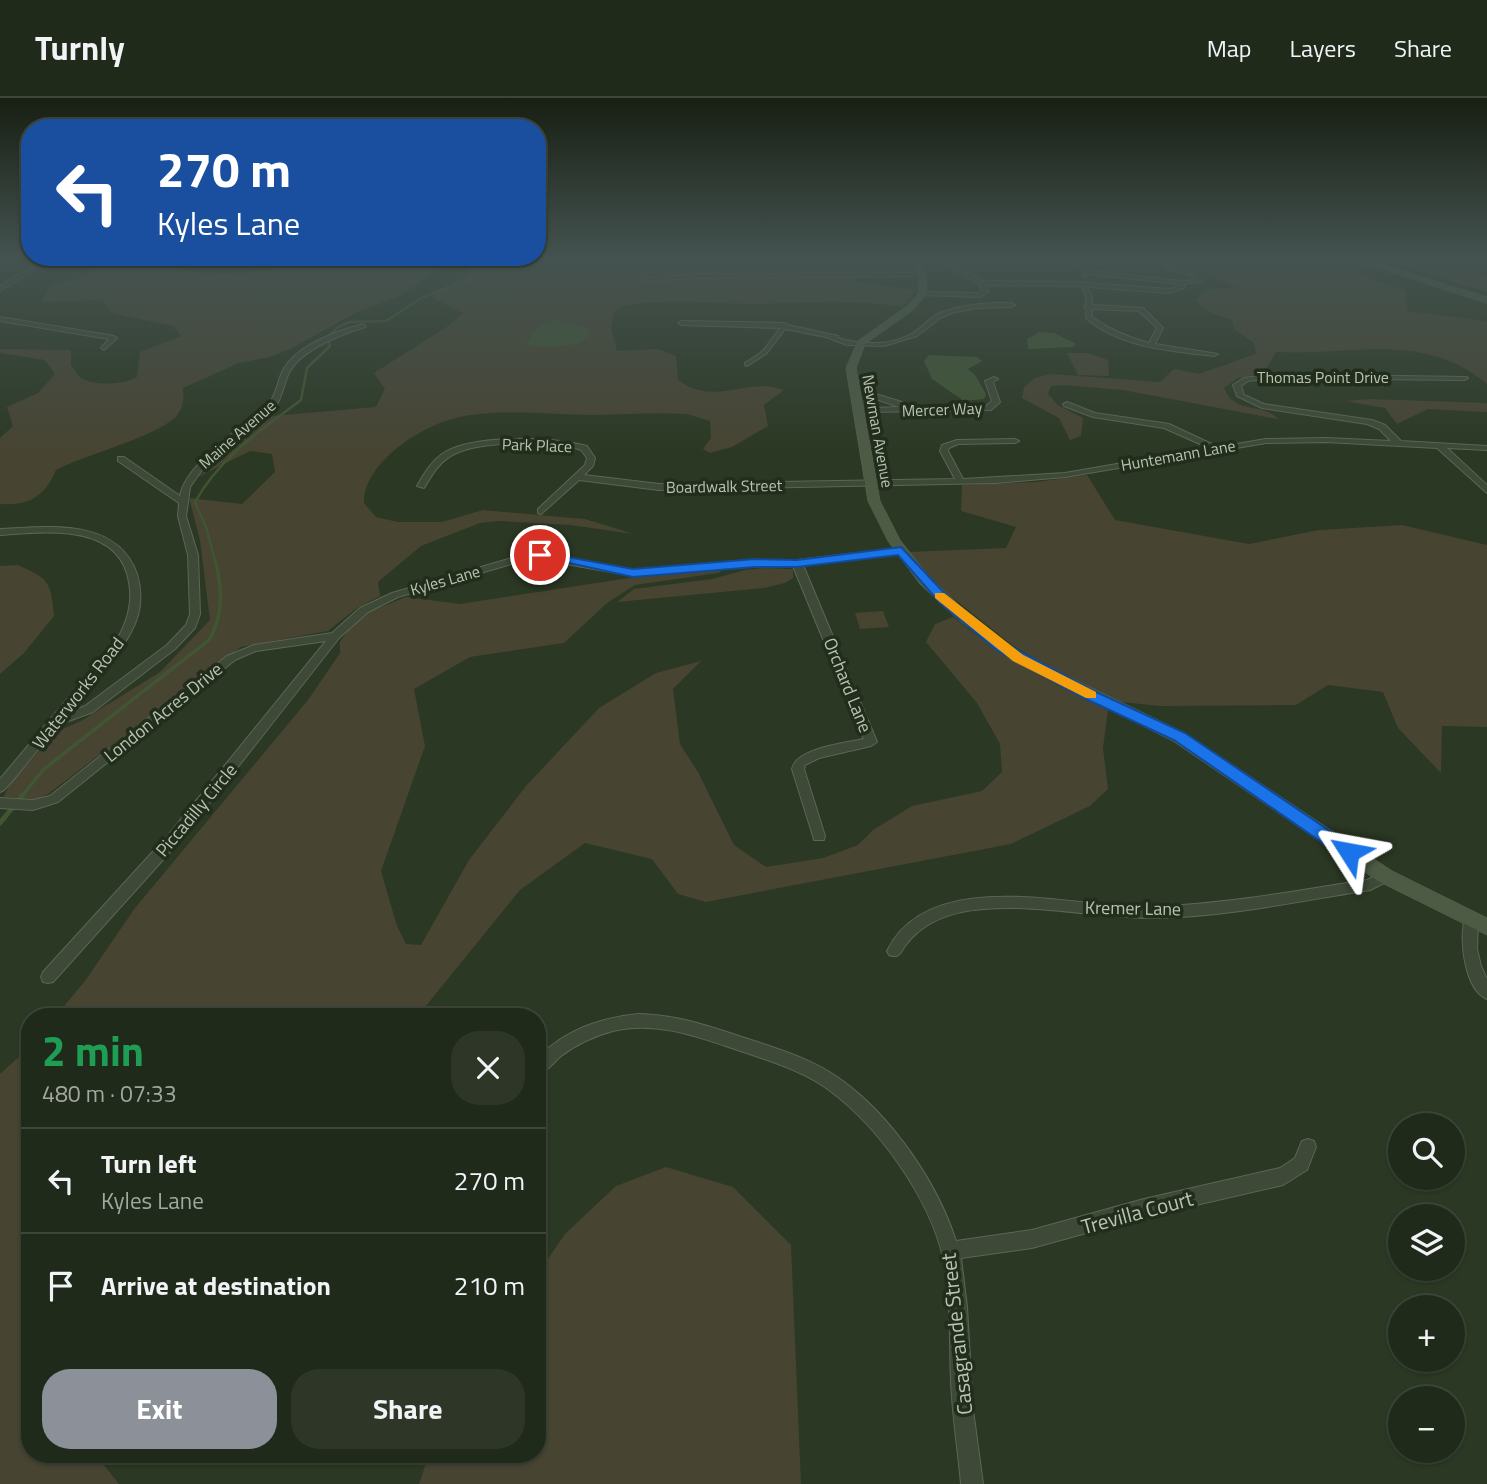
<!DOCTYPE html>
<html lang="en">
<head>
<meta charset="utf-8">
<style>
  body { margin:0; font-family:"Titillium Web",sans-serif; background:#2d3627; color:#f1f3f6; height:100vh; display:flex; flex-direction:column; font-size:26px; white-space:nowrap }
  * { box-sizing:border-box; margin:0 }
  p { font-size:23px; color:#a2a7a2 }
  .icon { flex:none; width:38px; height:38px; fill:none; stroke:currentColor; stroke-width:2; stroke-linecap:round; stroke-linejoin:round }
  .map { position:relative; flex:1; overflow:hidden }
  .sheet { position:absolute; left:21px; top:910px; width:525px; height:455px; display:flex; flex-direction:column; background:#202a1a; border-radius:28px; box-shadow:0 2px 5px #0004,0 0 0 2px #3d4639 }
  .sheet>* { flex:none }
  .hud { position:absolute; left:21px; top:21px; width:525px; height:147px; border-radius:28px; box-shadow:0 2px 5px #0004,0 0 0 2px #3d4639; background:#1a4fa0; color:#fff; overflow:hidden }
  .controls { position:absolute; left:1388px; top:1015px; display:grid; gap:14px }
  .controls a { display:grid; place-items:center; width:77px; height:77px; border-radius:50%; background:#202a1a; box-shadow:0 2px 5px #0004,0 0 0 2px #3d4639; font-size:35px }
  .pin { position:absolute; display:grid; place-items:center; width:60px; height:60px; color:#fff; margin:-30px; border:4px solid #fff; border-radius:50%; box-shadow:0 2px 7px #0007 }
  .me { position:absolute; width:77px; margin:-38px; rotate:304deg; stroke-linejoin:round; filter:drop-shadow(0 0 5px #0008) }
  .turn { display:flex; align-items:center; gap:24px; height:147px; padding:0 21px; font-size:32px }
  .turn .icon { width:91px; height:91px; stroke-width:2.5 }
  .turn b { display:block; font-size:49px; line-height:60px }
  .round { display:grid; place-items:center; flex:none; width:74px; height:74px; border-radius:28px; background:#2d3627 }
  .head { display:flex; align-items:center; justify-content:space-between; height:119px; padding:0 21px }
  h1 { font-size:42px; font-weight:700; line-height:52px; color:#1e9e55 }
  .cta { display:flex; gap:14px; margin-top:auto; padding:14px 21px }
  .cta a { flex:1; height:80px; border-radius:28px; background:#8c9099; color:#fff; font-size:28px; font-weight:700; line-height:80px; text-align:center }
  .cta a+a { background:#2d3627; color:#f1f3f6 }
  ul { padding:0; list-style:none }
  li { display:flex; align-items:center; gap:21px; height:105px; padding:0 21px; border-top:2px solid #3d4639 }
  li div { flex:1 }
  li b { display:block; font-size:26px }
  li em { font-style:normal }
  header { display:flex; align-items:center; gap:42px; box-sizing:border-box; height:98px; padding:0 35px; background:#202a1a; border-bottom:2px solid #3d4639 }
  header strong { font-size:33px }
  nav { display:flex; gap:38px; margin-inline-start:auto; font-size:24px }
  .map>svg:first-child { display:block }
  .green { fill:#474432 }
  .water { fill:#405532 }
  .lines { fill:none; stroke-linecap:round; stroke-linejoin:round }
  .stream-far2 { stroke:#405532; stroke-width:2.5 }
  .stream-far1 { stroke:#405532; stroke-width:3.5 }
  .stream { stroke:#405532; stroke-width:5 }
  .street-casing { stroke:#5b6755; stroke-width:2 }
  .secondary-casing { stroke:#5b6755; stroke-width:1 }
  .street { fill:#3e4937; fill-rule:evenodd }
  .secondary { fill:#4d5b45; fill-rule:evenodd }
  .route { fill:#1a73e8; stroke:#114b97; stroke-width:2 }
  .slow { fill:#f59e0b }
  .labels { text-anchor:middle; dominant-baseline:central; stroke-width:7; stroke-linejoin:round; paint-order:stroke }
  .far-street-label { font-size:16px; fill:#b8c5b2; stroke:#232d1c }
  .street-label { font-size:18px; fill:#b8c5b2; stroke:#232d1c }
  .near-street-label { font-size:21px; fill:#b8c5b2; stroke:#232d1c }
</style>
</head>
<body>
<header>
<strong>Turnly</strong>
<nav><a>Map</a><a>Layers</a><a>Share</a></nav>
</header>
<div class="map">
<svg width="1487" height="1386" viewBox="0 0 1487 1386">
  <rect width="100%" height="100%" fill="#2b3823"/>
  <!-- green -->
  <path class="green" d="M92 161H185L173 169C204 181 275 176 304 161H860L854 183 916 192 903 209C851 201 804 205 752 206 709 206 666 200 622 208L614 214 611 231 617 253 658 251 676 258 678 282C716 310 748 277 784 292L764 307 768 328 732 349 710 355 703 351 711 340 710 323 687 316C656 314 627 316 596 317 553 317 496 310 456 320 420 328 363 366 364 405L376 419 398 424H442L483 412 585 421 634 436 570 427 499 423 480 425 421 448 378 484 380 498 357 510 328 533 241 549 48 696 37 701 4 699 9 687 56 634 81 623 160 574 210 522 200 442 189 400 242 406 275 374 272 356 250 353 196 380 272 318 376 309 385 291 374 275 448 228 463 215 433 200 436 192 463 180 475 166 473 162H452L402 197 357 214 290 251 270 259 239 265 183 290C184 299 184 308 178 316 163 337 84 357 56 372 45 398 30 408 0 406V340L13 328 7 309 38 295 55 276 45 262 0 255V251L71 252V267C74 271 77 277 81 280 94 288 124 287 137 279L140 254 181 238 174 228 111 215 102 202 41 204 49 189 88 177 101 164Z
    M1228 161H1244L1253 167 1267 163 1290 167 1321 162 1405 193 1408 213 1487 223V286C1424 232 1350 258 1276 254L1264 275 1238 280 1224 290C1235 317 1263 304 1278 321L1123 292 1064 287 1051 288 1048 296 1058 307 1083 320 1081 338 1070 342 1059 320 1022 300 1024 289 1035 280 1051 276 1160 284 1174 271 1199 276 1256 256 1254 245 1234 231 1232 222 1211 215 1195 203 1208 191 1237 190 1205 174 1230 170Z
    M1380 161H1413L1487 178V194Z
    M1067 255H1087L1108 262 1109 278 1078 277Z
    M1371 301 1487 305V314L1428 311 1397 326 1385 310 1345 303Z
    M1087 377 1115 422 1249 446 1319 432 1402 427 1487 447V629L1442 628 1441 675 1398 630 1383 594 1328 587 1296 607 1160 608 1121 604 1062 577 1012 547 933 484 909 454 1006 450 1016 429 961 413 962 387 1036 384Z
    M18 467C49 481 51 483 54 518L24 555 0 576V468Z
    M765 470 793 471V480L785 485 764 490 617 504 634 491 712 481 745 472Z
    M718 472 721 474 718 475 635 487 607 505 564 545 470 559 414 591 425 648 381 773 397 828 406 846 421 847 469 762 526 688 599 610 656 575 701 563 673 591 680 646 698 674 734 747 766 769 823 760 858 747 873 732 912 708 982 693 1002 674 1000 646 977 605 926 544 935 526 953 519C1001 558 1053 586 1108 612L1103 650 1108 691 1090 708 1011 746 706 804 678 796 652 761 585 745 520 792 417 919H55L85 883 135 810 308 602 340 555V544L349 531 369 514 406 499 460 506 629 480Z
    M883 513 889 529 860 531 855 515Z
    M30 949V1356H95L119 1386H0V976Z
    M666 1069 733 1089 791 1147 801 1386H419L429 1356H537V1177L565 1136 616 1088Z"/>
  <!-- water -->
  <path class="water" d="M555 221 590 230C588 254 551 246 532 248L527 245C534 233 540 223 555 221Z
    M1039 234 1054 235 1075 245 1074 249 1028 251 1027 241Z
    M929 257 977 259 982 263 968 271 975 277 986 296 984 301 964 303 932 281 924 263Z"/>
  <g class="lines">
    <!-- stream-far2 -->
    <path class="stream-far2" d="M472 178 542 161
      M217 470 206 429 195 404C220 359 261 332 301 302L307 270 330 248 328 239 338 229 350 224 386 223 423 199 468 183 472 178 468 167 440 161"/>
    <!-- stream-far1 -->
    <path class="stream-far1" d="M21 699 44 671 209 542C223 518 222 496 217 469"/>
    <!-- stream -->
    <path class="stream" d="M0 725 23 697"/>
    <!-- street casing -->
    <g class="street-casing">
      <path id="street" d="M45 161H51L0 193V188Z
        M936 161H943L983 183 1074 184 1169 191 1179 188 1178 186 1088 176 1087 178H1083L1085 170 1072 161H1078L1090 169V173L1181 183 1194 182 1190 177 1166 171 1164 164 1160 161H1167L1170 163 1171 169 1194 175 1201 183 1184 186V190L1169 195 1087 189 1092 199V207L1143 210 1163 230 1155 246 1218 256 1215 258C1171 253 1120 250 1086 220V211L1084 209 1086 207V199L1082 188 986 187 988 194 980 199 920 197 922 194 979 195 982 193 979 186ZM1092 211 1139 213 1157 230 1149 245C1128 239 1110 232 1092 219Z
        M1215 161H1221L1222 164 1217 165Z
        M922 175 924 178 697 180 643 183 640 181 697 176Z
        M994 205H1012L1015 207 1012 209 976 210 952 215 940 220 917 238 884 248 847 247 826 239 785 231 767 255 747 268 745 267V265L763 253 780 230 681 227 678 225 681 223 785 225 788 227 838 238V240C861 247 893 248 913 235 923 229 929 220 940 215 957 208 976 206 994 205Z
        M0 219 114 238 117 240 104 252 101 250 109 241 0 223Z
        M363 226 366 228 365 229C342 236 300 252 289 275 283 287 283 299 274 311L204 369 190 389 186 418 198 457 200 516 195 530 175 551 93 614 58 627 14 681 4 692 0 694V681L117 542C127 523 133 506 129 484 119 424 45 434 0 437V431C48 429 117 419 137 476 143 496 141 516 131 534 115 564 89 588 68 615L85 608 167 547 186 527 190 516 188 457 178 418 179 405 118 363V359H124L180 398C185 366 244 328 268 307 277 296 277 284 283 272 297 247 337 233 363 226Z
        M1272 276 1466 279 1468 280 1464 282 1272 280 1248 283 1241 288 1244 297 1264 306 1372 322 1385 327 1401 343 1487 348V352L1447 350 1487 387V395L1437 350 1326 344 1266 345 1065 379 996 385 659 392 579 382 541 416 538 415V411L585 367 587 360 581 352 572 349C541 345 474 341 448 360 437 367 431 379 424 390L417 388C424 376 432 362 445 354 477 336 551 339 587 348L595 360 593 368 584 377 659 386 955 381 940 353 942 347 957 342 1015 341 1019 343 1015 345 958 346 949 350 948 353 963 381 1065 375 1209 350 1164 330 1093 319 1064 308 1063 306 1067 304 1095 315 1169 326 1218 349 1266 341 1326 340 1391 343 1379 331 1367 326 1262 310 1237 298 1233 287 1244 280Z
        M994 279 998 281 993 284 1000 304 991 312 869 314 858 317 854 315 865 311 864 301 872 295 902 304 906 309 986 308 992 303 985 283ZM873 300 896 308 898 309 872 310Z
        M901 450 904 451V455L803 467 877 644 871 648 819 660 805 667 804 671 825 738 824 742H814L813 738 792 671C796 650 846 645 864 641L793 468H755L633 478 532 460 398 499 368 514 339 540 179 744 53 884 48 885 43 884 41 879 43 874 169 736 326 543 256 553 235 562 58 704 33 712 0 710V700L33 702 50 698 227 558 254 547 332 535 360 510 392 495 532 454 633 472 755 462H797Z
        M1385 773 1390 774 1392 778 1390 782 1370 792C1300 803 1230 818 1159 820 1100 821 1042 806 984 811 954 813 923 823 905 848 900 855 899 861 889 857L887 853C924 777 1041 801 1108 807 1132 809 1157 809 1182 807 1244 803 1306 791 1367 782Z
        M1471 815 1476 817 1478 821 1477 851 1481 868 1487 881V901C1464 892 1458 837 1466 817Z
        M638 916C677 917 705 927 742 939 775 950 811 960 840 981 891 1017 937 1084 956 1143L1032 1132 1144 1101 1280 1070 1295 1060 1302 1043 1308 1041 1314 1043 1316 1049 1307 1072 1283 1087 1144 1119 1032 1150 961 1160 967 1209 973 1312 983 1386H961C958 1351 952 1316 951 1281 949 1241 952 1199 943 1159 929 1099 879 1029 829 992 805 974 775 965 747 955 703 941 660 922 613 933 594 938 577 946 561 958 553 965 547 974 537 978V960C566 932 599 920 638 916Z"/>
    </g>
    <!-- secondary casing -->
    <g class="secondary-casing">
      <path id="secondary" d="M911 161H919L927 179 926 196 913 212 865 246 856 270 880 403 900 442 930 480 971 518 1023 557 1185 635 1392 773 1487 820V837L1378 783 1173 643 1013 563 961 524 920 486 888 443 868 403 846 270 858 243 907 208 918 196 919 179Z
        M1352 161H1363L1487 199V205Z"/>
    </g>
    <!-- street -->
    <use href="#street" class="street"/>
    <!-- secondary -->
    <use href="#secondary" class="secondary"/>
  </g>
  <!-- sky -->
  <linearGradient id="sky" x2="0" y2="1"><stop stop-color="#181f13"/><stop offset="0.45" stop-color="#445350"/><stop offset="1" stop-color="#445350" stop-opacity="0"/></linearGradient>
  <rect width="1487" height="355" fill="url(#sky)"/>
  <!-- route -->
  <path class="route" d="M901 449 949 500 1008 547 1094 593 1185 635 1355 750 1358 754 1355 759H1343L1174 642 1084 600 998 553 940 505 898 457 797 469H755L633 479 533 457 540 454 633 471 755 461 797 462Z"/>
  <!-- slow -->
  <path class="slow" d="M935 495H944L1023 557 1096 594V600H1086L1013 563 935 500Z"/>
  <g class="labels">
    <!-- far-street labels -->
    <g class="far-street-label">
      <text x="1323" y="279">Thomas Point Drive</text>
      <text transform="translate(942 311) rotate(-2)">Mercer Way</text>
      <text transform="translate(878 333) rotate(80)">Newman Avenue</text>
      <text transform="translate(237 336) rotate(-41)">Maine Avenue</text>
      <text transform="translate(537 347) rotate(2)">Park Place</text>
      <text transform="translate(1178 357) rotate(-10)">Huntemann Lane</text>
      <text transform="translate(724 388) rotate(-1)">Boardwalk Street</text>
      <text transform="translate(445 482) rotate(-16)">Kyles Lane</text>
    </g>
    <!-- street labels -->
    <g class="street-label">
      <text transform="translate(848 587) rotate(68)">Orchard Lane</text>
      <text transform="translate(78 595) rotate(-52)">Waterworks Road</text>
      <text transform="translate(163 614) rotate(-39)">London Acres Drive</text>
      <text transform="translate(196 712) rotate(-50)">Piccadilly Circle</text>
      <text transform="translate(1133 810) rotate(1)">Kremer Lane</text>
    </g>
    <!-- near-street labels -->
    <g class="near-street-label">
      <text transform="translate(1137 1114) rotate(-15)">Trevilla Court</text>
      <text transform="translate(956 1236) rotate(-96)">Casagrande Street</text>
    </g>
  </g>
</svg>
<div class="controls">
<a><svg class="icon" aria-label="search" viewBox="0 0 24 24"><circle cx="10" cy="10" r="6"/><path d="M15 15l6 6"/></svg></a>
<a><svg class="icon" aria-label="layers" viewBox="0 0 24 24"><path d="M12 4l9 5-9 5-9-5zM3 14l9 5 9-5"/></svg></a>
<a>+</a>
<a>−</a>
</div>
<div class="pin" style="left:540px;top:457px;background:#d93025"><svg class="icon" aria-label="arrive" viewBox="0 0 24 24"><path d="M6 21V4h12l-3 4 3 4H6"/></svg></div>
<svg class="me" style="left:1349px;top:754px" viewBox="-20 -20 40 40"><path d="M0-17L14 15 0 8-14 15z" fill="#1a73e8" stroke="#fff" stroke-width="4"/></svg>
<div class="hud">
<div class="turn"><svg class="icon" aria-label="left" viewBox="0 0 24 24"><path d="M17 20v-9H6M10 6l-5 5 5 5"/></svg><div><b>270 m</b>Kyles Lane</div></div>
</div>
<section class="sheet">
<div class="head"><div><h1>2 min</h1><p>480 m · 07:33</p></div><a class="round"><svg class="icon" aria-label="close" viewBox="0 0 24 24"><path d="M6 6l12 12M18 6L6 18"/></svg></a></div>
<ul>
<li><svg class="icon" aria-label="left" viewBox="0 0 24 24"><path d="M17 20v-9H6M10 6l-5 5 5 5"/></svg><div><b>Turn left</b><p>Kyles Lane</p></div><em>270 m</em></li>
<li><svg class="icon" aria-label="arrive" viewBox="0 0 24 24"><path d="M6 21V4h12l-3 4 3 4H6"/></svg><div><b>Arrive at destination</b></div><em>210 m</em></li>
</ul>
<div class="cta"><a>Exit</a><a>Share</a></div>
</section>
</div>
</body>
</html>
